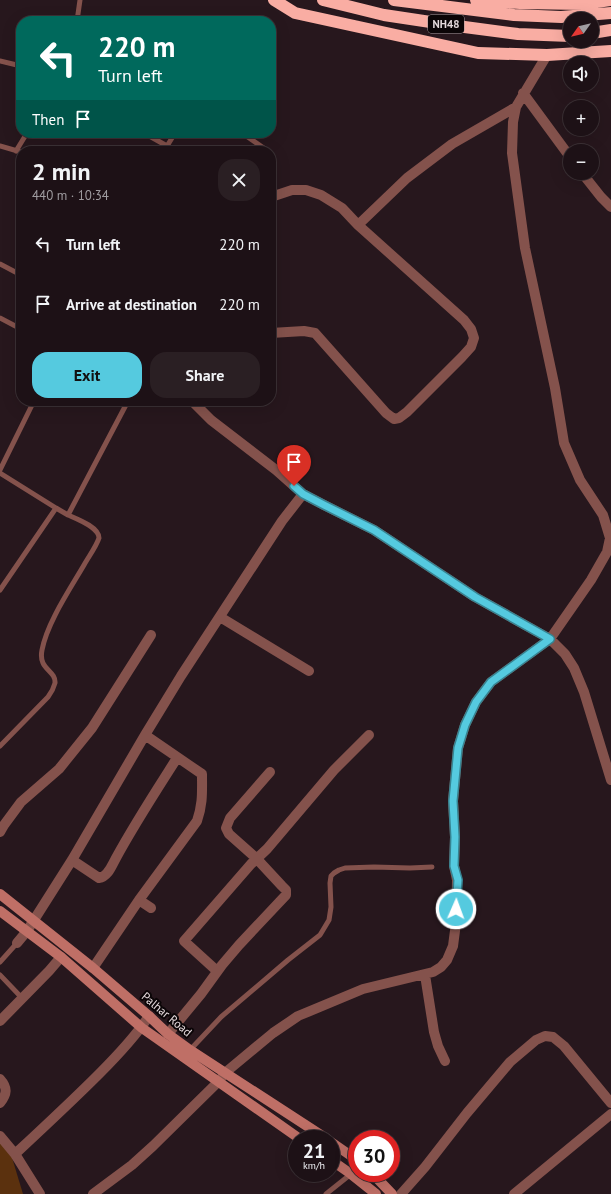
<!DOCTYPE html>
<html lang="en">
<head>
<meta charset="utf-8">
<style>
  body { margin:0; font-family:"PT Sans",sans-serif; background:#2a1f23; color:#f1f3f6; height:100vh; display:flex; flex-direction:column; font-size:15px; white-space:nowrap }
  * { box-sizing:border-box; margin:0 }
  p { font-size:13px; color:#a09da1 }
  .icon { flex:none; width:22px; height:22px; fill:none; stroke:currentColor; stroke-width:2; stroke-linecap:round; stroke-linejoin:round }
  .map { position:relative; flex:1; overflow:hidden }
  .details { position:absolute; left:16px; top:146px; width:260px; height:260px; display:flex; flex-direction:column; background:#1d1116; border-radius:16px; box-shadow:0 4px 16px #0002,0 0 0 1px #3b3135 }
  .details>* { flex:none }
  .top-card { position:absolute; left:16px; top:16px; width:260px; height:122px; border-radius:16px; box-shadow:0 4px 16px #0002,0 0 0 1px #3b3135; background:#00695c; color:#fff; overflow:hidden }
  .needle { width:26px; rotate:236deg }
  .fabs { position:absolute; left:563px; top:12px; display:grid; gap:8px }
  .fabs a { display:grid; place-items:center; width:36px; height:36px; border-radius:50%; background:#1d1116; box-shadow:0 4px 16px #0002,0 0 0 1px #3b3135; font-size:20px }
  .speed { position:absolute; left:288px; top:1130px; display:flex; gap:8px; font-size:20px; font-weight:700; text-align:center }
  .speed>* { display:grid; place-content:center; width:52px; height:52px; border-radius:50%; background:#1d1116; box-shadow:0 4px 16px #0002,0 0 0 1px #3b3135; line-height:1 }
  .speed small { font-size:10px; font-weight:400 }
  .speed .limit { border:6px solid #d22; background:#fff; color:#111 }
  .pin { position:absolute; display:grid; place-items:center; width:34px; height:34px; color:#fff; margin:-41px -17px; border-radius:50% 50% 50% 0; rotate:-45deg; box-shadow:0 0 4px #0007 }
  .pin .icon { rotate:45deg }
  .me { position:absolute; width:44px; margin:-22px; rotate:2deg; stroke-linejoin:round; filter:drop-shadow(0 0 3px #0008) }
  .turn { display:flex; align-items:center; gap:14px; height:84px; padding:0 16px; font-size:18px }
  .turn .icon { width:52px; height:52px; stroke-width:2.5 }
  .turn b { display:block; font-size:28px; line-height:34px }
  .then { display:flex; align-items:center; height:38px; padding:0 16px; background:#0003; gap:8px; font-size:15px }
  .round { display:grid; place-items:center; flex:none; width:42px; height:42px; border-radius:16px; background:#2a1f23 }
  .head { display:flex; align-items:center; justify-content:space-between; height:68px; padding:0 16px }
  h1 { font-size:24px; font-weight:700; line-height:30px }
  .action { display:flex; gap:8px; margin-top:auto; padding:8px 16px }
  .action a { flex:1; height:46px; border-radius:16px; background:#55cadf; color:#111; font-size:16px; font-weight:700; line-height:46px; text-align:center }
  .action a+a { background:#2a1f23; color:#f1f3f6 }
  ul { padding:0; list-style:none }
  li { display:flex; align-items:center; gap:12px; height:60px; padding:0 16px }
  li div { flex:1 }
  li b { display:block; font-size:15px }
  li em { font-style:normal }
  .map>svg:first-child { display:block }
  .green { fill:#5b310e }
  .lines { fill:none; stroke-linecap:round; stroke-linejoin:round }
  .lane { stroke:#84524c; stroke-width:5 }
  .street { stroke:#84524c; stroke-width:10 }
  .secondary { stroke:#bf6f66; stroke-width:10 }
  .highway { stroke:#f9ada3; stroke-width:12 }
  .route-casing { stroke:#378391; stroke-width:10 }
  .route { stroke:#55cadf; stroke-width:7 }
  .labels { text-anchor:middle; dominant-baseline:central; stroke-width:4; stroke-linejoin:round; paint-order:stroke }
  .shield { fill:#0b0507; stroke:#a49a9d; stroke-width:1 }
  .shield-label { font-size:11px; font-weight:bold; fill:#e5dadd }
  .street-label { font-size:12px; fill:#e5dadd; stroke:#0b0507 }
</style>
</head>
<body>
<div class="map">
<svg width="611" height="1194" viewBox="0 0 611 1194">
  <rect width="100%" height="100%" fill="#27171d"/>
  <!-- green -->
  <path class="green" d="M0 1140 10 1151 23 1194H0Z"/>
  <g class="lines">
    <!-- lane -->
    <path class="lane" d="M77 21 80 0
      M0 61 21 66
      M144 133 176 151
      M242 133 268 151
      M0 146 21 152
      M16 151 27 133
      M164 151 175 133
      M0 264 21 275
      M0 318 21 329
      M0 470 34 401
      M0 473 56 508 68 515 128 401
      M0 590 56 508
      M0 746 48 697C51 693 54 687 55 683 56 670 38 670 42 650 47 623 70 589 84 565 89 556 96 547 99 538 99 527 77 519 68 515
      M0 962 17 943
      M0 975 22 998
      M190 1050 221 1017 288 960 320 935 329 920 331 907 330 883 331 876 334 873 339 870 345 868 374 867 410 868 432 867
      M326 1194 351 1174 357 1167"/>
    <!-- street -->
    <path class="street" d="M523 93 570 157
      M582 173 601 197 611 207
      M271 197 292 190H306L321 195 342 208 358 225 464 320 471 329 474 338 471 347 462 357 407 412 399 418 394 419 386 413 315 333 304 331 271 333
      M358 225 407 178 452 144 516 107
      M192 401 211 420 276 470 303 494
      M220 617 309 671
      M0 832 4 825 21 802 59 769 92 728 151 635
      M72 860 99 878C108 877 112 865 116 858 135 823 156 791 177 758
      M139 900 151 908
      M17 943 27 931 72 860 145 735 181 676 282 521 303 494 324 505 374 530 475 597 550 639 565 654 574 668 584 692 611 780
      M93 968 139 900 197 821C203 803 202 793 202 774L145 735
      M217 971 184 941 251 864 267 849 334 770 369 735
      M425 975 434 1032 438 1046 445 1061
      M0 1021 49 971 61 957
      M168 1034 201 994 222 965 239 945 286 895V890L282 886 256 858 229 834 226 828 230 818 270 772
      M0 1079C8 1088 7 1094 0 1103
      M0 1136 15 1154 40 1194
      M15 1154C43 1128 72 1101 99 1074 117 1056 135 1037 149 1016
      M93 1194 132 1165 153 1146 218 1082 226 1072 273 1033 298 1016 363 989 433 972 441 967 447 960 453 946 456 923 457 880 454 866 455 837 453 801 458 748 465 725 476 702 491 682 550 639 591 580 607 552 610 538 603 515 580 480 564 443 555 388 525 248 512 153 513 122 516 107 547 55
      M401 1194 425 1167 467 1113 510 1062 536 1040 545 1036 553 1037 564 1046 611 1103
      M514 1194 611 1114"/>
    <!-- secondary -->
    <path class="secondary" d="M0 894 93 968 149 1016 168 1034 190 1050 327 1139
      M0 911 61 957 142 1028 300 1139
      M331 1142 357 1160
      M331 1160 351 1174 376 1194
      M372 1173 392 1194"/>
    <!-- highway -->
    <path class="highway" d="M274 0 295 13 478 53 547 55 611 51
      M323 0 384 15 457 26 518 34 570 36
      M394 0 514 15 561 17 611 13
      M476 0 520 3 583 4 610 0
      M592 33 611 30"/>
  </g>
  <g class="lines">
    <!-- route casing -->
    <g class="route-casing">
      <path id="route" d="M294 486 303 494 324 505 374 530 475 597 550 639 491 682 476 702 465 725 458 748 453 801 455 837 454 866 458 880 456 909"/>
    </g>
    <!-- route -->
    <use href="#route" class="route"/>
  </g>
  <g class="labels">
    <!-- shield labels -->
    <rect class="shield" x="428" y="15" width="36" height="18" rx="3"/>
    <g class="shield-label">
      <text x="446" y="24">NH48</text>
    </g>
    <!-- street labels -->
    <g class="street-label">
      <text transform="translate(167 1014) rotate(40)">Palhar Road</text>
    </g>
  </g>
</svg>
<div class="fabs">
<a><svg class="needle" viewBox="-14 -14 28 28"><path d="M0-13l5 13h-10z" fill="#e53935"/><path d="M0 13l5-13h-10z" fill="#a09da1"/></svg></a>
<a><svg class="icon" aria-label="sound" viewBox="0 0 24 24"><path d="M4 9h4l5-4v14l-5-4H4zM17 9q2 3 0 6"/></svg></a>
<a>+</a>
<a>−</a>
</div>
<div class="speed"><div>21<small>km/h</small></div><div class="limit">30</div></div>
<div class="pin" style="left:294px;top:486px;background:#d93025"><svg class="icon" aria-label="arrive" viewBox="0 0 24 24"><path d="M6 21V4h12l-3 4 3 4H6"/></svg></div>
<svg class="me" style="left:456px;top:909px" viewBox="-20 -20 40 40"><circle r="17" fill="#55cadf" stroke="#fff" stroke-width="3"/><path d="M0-11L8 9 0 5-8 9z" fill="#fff"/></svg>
<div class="top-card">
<div class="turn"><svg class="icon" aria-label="left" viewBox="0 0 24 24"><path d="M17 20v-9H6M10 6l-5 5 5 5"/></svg><div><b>220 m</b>Turn left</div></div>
<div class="then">Then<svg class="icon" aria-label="arrive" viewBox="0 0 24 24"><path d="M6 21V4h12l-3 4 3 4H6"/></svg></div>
</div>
<section class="details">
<div class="head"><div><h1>2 min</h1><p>440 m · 10:34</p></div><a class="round"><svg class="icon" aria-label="close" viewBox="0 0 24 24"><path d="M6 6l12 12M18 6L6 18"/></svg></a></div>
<ul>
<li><svg class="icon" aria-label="left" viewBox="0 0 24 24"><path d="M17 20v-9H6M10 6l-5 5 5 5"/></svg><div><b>Turn left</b></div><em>220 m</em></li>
<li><svg class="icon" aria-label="arrive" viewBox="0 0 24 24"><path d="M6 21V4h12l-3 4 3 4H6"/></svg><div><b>Arrive at destination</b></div><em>220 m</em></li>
</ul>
<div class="action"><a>Exit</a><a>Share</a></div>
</section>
</div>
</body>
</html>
